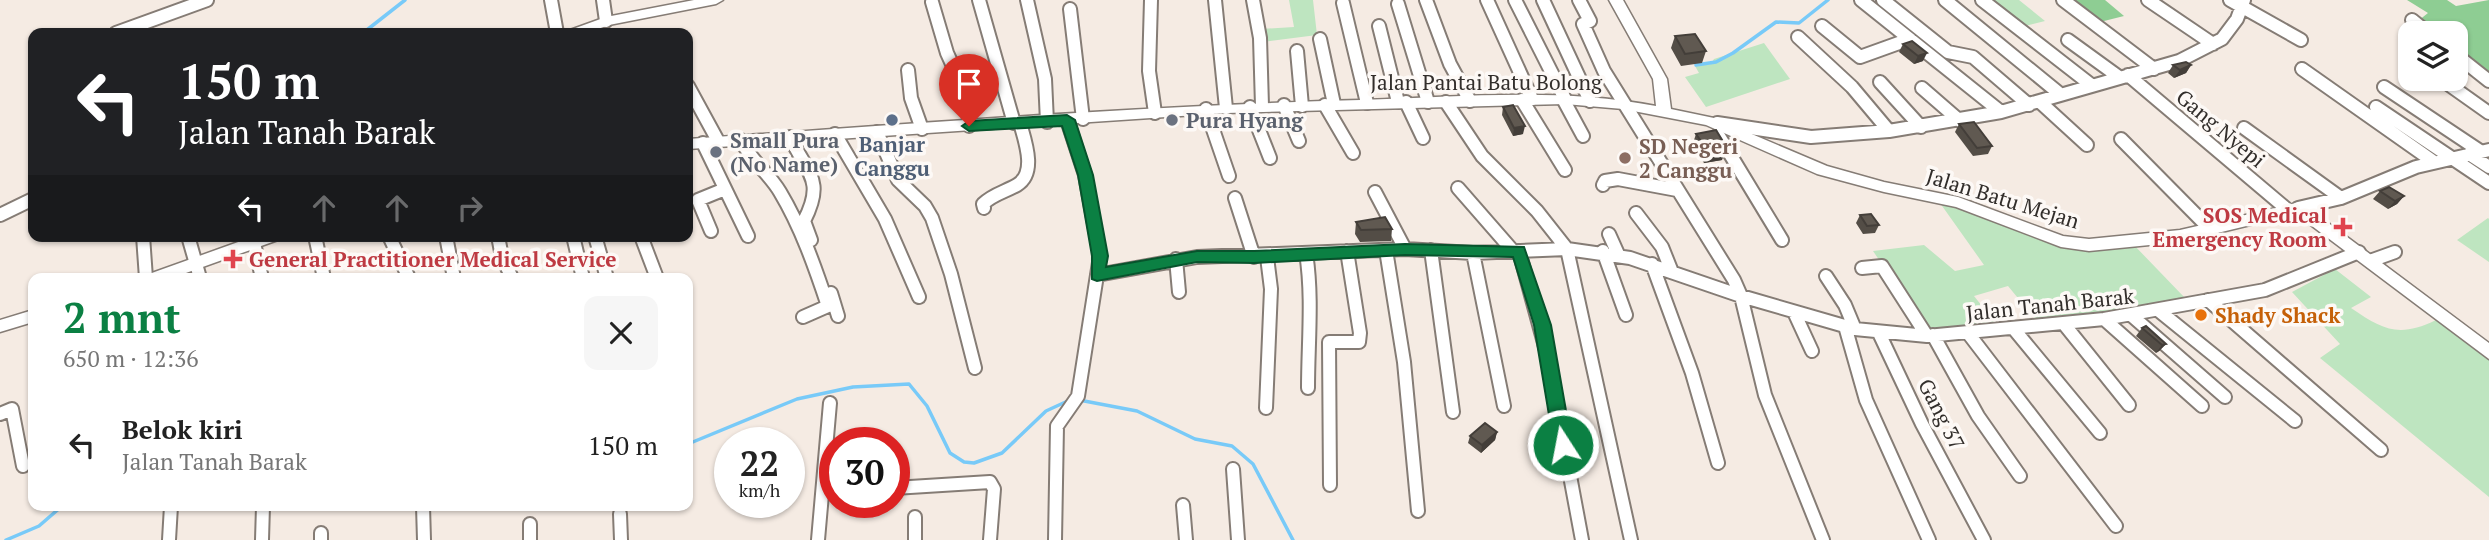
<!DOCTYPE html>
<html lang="id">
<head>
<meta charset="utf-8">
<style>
  body { margin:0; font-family:"PT Serif",serif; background:#f6f6f6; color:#222; height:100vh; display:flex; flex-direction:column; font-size:26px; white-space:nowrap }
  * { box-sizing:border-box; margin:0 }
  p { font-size:23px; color:#767676 }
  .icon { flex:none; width:38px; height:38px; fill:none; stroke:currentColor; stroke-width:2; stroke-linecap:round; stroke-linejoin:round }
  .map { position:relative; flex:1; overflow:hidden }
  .details { position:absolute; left:28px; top:273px; width:665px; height:238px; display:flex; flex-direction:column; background:#fff; border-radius:14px; box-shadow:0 2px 5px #0004 }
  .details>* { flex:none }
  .top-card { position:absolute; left:28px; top:28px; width:665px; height:214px; border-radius:14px; box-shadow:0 2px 5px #0004; background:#202124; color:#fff; overflow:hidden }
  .controls { position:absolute; left:2398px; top:21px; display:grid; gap:14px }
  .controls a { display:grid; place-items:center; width:70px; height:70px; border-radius:14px; background:#fff; box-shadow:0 2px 5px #0004; font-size:35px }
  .speed { position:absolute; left:714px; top:427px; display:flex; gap:14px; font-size:35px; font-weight:700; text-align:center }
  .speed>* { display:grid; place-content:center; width:91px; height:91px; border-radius:50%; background:#fff; box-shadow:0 2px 5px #0004; line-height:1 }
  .speed small { font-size:18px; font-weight:400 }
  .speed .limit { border:10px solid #d22; background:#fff; color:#111 }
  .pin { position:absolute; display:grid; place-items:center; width:60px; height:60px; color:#fff; margin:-72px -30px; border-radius:50% 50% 50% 0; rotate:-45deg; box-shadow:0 0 7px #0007 }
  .pin .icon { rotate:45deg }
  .me { position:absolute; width:77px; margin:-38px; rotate:349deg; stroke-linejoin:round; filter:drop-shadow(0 0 5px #0008) }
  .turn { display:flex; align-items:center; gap:24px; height:147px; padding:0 35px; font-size:32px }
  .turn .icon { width:91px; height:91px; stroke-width:2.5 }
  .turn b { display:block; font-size:49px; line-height:60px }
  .lanes { display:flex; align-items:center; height:66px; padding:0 35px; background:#0003; justify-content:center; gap:35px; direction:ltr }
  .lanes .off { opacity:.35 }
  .round { display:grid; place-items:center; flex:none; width:74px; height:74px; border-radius:14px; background:#f6f6f6 }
  .overview { display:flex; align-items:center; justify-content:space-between; height:119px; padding:0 35px }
  h1 { font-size:42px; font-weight:700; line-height:52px; color:#0b8043 }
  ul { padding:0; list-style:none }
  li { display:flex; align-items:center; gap:21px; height:105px; padding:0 35px }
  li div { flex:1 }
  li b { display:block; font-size:26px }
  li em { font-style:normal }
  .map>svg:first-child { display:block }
  .green { fill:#bee5c0 }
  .forest { fill:#8ecd93 }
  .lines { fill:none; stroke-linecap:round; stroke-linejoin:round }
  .stream { stroke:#78caf8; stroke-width:3.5 }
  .minor-casing { stroke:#857c75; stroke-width:16 }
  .tertiary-casing { stroke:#857c75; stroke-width:3 }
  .minor { stroke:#fff; stroke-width:12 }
  .tertiary { fill:#fff; fill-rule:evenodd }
  .wall { fill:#534d46 }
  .shaded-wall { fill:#433e39 }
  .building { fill:#605951; stroke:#433e39; stroke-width:2 }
  .route { fill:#0b8043; stroke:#07532c; stroke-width:2 }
  .service-dot { fill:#5c6f8a; stroke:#fdf9f6; stroke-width:2.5 }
  .worship-dot { fill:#6b7280; stroke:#fdf9f6; stroke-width:2.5 }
  .education-dot { fill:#8d6e63; stroke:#fdf9f6; stroke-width:2.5 }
  .health-dot { fill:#e0444e; stroke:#fdf9f6; stroke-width:2.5 }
  .food-dot { fill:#e8710a; stroke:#fdf9f6; stroke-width:2.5 }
  .labels { text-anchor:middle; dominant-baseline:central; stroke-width:7; stroke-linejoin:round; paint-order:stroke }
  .street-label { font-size:21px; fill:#322e2b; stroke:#fdf9f6 }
  .worship-label { font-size:21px; font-weight:bold; fill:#5b616d; stroke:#fdf9f6; text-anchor:start }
  .service-label { font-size:21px; font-weight:bold; fill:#4e5e75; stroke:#fdf9f6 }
  .education-label { font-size:21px; font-weight:bold; fill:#785e54; stroke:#fdf9f6; text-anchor:start }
  .health-label { font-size:21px; font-weight:bold; fill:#be3a42; stroke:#fdf9f6; text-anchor:end }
  .food-label { font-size:21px; font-weight:bold; fill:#c56008; stroke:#fdf9f6; text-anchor:start }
</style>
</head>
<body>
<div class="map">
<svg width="2489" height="540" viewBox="0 0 2489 540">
  <rect width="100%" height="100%" fill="#f5ebe3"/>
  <!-- green -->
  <path class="green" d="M1289 0H1313L1317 35 1263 42 1261 29 1294 27Z
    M1988 0H2019L2045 21 2025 26Z
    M1764 43 1790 79 1706 107 1685 77 1699 73 1695 66 1711 64 1714 59Z
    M1947 201 2075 250 2132 243 2185 298 2119 313 2036 320 2008 286 1974 296 1998 326 1928 332 1873 251 1924 245 1955 271 1984 265 1940 203Z
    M2488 218 2489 219V262L2457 240Z
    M2335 269 2371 297 2351 308C2383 330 2399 338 2436 320L2489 356V497L2320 358 2340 344 2292 292Z"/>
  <!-- forest -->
  <path class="forest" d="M2069 0H2105L2124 16 2096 23Z
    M2407 0H2447L2456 6 2489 0V77L2455 50V33H2434L2418 21 2428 13Z"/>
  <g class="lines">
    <!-- stream -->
    <path class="stream" d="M363 33 405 0
      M1696 65 1716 62 1733 53 1776 22 1799 23 1828 0
      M1079 400 1137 411 1195 439 1232 446 1253 464 1293 540
      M688 444 797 399 853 387 909 384 927 406 950 453 964 462 974 463 1002 453 1046 411 1072 399
      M6 540 39 526 62 506"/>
    <!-- minor casing -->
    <g class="minor-casing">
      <path id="minor" d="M551 0 557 33
        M603 0 606 21
        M979 0 1014 123
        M1027 0 1045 79 1047 122
        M1151 0 1149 71 1155 113
        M1215 0 1226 108
        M1253 0 1260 38 1262 106
        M1426 0 1450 64 1470 101
        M1487 0 1532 99
        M1515 0 1565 99
        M1543 0 1590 101
        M1579 0 1590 21 1583 24 1604 71 1734 280 1741 296 1765 395 1823 540
        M1861 0 2001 112
        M1883 0 1948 52 1973 57 2029 105
        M1945 0 2060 94
        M1982 0 2090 84
        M2063 0 2154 69
        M2148 0 2213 44
        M2230 0 2301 40
        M932 2 947 53 968 99 969 126
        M1343 3 1367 103
        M1398 4 1428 102
        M1070 9 1083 119
        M2412 20 2428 33
        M1379 26 1398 102
        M1822 26 1860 57 1910 39
        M116 33 207 0
        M1798 37 1852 87 1889 131
        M1320 39 1334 104
        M2068 40 2119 77
        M1297 51 1302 106
        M2455 54 2489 81
        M2302 69 2434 162
        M908 70 911 98 922 129
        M2128 75 2289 211
        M2441 79 2489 113
        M1880 82 1921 127
        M688 86 718 141
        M2384 87 2480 151
        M1922 88 1960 121
        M1563 99 1583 136
        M1522 100 1565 170
        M1406 102 1423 138
        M1446 102 1482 156 1537 211 1567 249 1631 540
        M2040 102 2087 145
        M1284 105 1299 141
        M1325 105 1353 153
        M1250 107 1270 158
        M2376 107 2489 183
        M1206 109 1229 176
        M1717 123 1811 137 1889 131 2001 112 2179 61 2222 39 2237 19 2244 0
        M2244 128 2341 198
        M877 132 898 180 925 206 932 218 951 274 975 368
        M835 134 885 219 919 297
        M1719 136 1782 240
        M790 137C808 175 825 180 804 221L811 240
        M2121 139 2211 230
        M741 140C750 160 769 173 780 192 801 227 815 267 828 306L803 317
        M703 143 748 236
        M2469 154 2489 167
        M1603 185 1605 181 1618 179 1677 190
        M1458 188 1513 251
        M1375 192 1405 249
        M1235 198 1254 257
        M984 208 983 204C993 194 1005 192 1017 185 1037 173 1025 141 1020 123
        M2298 208 2341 198 2416 167 2489 150
        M1636 213 1662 247 1672 272
        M0 215 33 199
        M711 231 698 200 725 189
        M1609 234 1618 254
        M143 236 146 278
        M188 236 200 278
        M315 236 324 278
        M389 236 409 278
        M446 236 454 278
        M498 236 502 257 512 278
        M573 236 583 278
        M595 236 607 278
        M641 236 657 278
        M254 243 262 278
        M1386 250 1404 362 1418 511
        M1431 250 1453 412
        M1519 251 1548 358 1582 540
        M1603 251 1626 315
        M1306 253C1313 297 1308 343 1308 388
        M1473 253 1504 406
        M1176 259 1179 292
        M2370 261 2395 252
        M1652 264 1692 373 1718 463
        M1862 268 1882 266 1927 336
        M1097 275 1197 257 1405 249 1473 253 1567 249 1630 258 1741 296 1855 329 1927 336 2104 319 2265 290 2359 252
        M1826 276 1845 305 1855 329
        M831 293 838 316
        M2208 300 2381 450
        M2158 310 2295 421
        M1794 312 1812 351
        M2131 315 2225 397
        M2104 319 2202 406
        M2064 324 2129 405
        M1845 326 1866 400 1929 540
        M2013 328 2100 433
        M1879 333 1922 424 1984 540
        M1968 333 2116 526
        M1933 335 1978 416 2020 476
        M1266 408 1271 289 1267 257
        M0 414 12 409 23 466
        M1233 469 1238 540
        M1330 485 1329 342H1359L1360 333 1347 251
        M894 488 990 482 994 489 990 540
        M1183 505 1186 540
        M423 506 424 540
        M620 514 621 540
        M915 517V540
        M530 524V540
        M321 533V540
        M169 540 171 506
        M262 540 263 506
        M818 540 830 403
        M1055 540 1057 426 1078 396 1100 256 1085 175 1067 120"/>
    </g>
    <!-- tertiary casing -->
    <g class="tertiary-casing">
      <path id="tertiary" d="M694 0H723L716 4 609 25 587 33H568L570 30 606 17Z
        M1609 0H1623L1667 79 1671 109 1714 118 1827 166 1884 182 1958 197 2063 236 2089 239 2180 230 2298 203 2303 204 2489 343V359L2296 214 2180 242 2089 251 2061 247 1956 207 1884 192 1817 174 1706 125 1623 109 1565 104 1226 113 688 149V139C912 124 1136 106 1360 100 1459 97 1559 87 1656 106L1653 79Z
        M255 236H281L278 240 172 278H147L149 274Z
        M33 310V322L0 332V320Z"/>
    </g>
    <!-- minor -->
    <use href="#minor" class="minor"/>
    <!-- tertiary -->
    <use href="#tertiary" class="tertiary"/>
  </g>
  <!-- wall -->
  <path class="wall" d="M1675 36 1706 51 1702 63 1681 66 1671 48Z
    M1912 41 1923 61 1914 64 1899 52 1903 44Z
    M2173 65H2191L2186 73 2174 78 2168 73Z
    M1496 81 1509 88 1508 92H1498L1495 85Z
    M1503 107 1523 134 1513 136 1502 115Z
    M1959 124 1992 146 1988 154 1973 156 1955 132Z
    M1696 134 1722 160 1704 163 1692 146Z
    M2380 191 2404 196 2397 204 2388 209 2373 199Z
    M1860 215 1879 225 1875 233 1863 234 1856 223Z
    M1356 222 1392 229 1391 241 1360 242 1355 234Z
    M2142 328 2166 344 2159 351 2156 353 2136 336Z
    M1497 432 1495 440 1481 453 1468 443 1470 436Z"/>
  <!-- shaded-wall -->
  <path class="shaded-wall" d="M1927 53 1923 61 1914 64 1918 56Z
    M2191 65 2186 73 2174 78 2180 70Z
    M1525 126 1523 134 1513 136 1514 128Z
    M1727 148 1722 160 1704 163 1708 151Z
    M2404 196 2397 204 2388 209 2395 201Z
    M2166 344 2159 351 2156 353 2162 345Z
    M1497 432 1495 440 1481 453 1482 445Z"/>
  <!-- building -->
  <path class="building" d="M1695 34 1706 51 1685 54 1675 36Z
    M1912 41 1927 53 1918 56 1903 44Z
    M2186 62 2191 65 2180 70 2173 65Z
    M1496 81H1507L1509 88H1498Z
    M1513 105 1525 126 1514 128 1503 107Z
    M1974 122 1992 146 1977 148 1959 124Z
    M1716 130 1727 148 1708 151 1696 134Z
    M2389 187 2404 196 2395 201 2380 191Z
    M1871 214 1879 225 1867 226 1860 215Z
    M1385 217 1392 229 1361 230 1356 222Z
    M2146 326 2166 344 2162 345 2142 328Z
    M1485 423 1497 432 1482 445 1470 436Z"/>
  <!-- route -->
  <path class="route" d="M1067 115 1075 120 1093 175 1108 256 1106 267 1197 251H1254L1405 244 1524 247 1551 325 1572 445 1569 450 1563 452 1554 445 1534 325 1513 257 1405 255 1254 263 1197 262 1097 281 1092 279V256L1078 175 1062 126 969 131 962 126 969 121Z"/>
  <!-- markers -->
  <circle class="service-dot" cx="892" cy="120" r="7"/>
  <g class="worship-dot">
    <circle cx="1172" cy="120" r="7"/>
    <circle cx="716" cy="152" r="7"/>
  </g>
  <circle class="education-dot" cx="1625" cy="158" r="7"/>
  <g class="health-dot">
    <path d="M2339.5 216.5h7v7h7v7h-7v7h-7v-7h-7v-7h7z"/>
    <path d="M229.5 248.5h7v7h7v7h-7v7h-7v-7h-7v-7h7z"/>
  </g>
  <circle class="food-dot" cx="2201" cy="315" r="7"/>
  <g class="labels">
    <!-- street labels -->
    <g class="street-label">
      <text x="1486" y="82">Jalan Pantai Batu Bolong</text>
      <text transform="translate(2221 128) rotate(40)">Gang Nyepi</text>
      <text transform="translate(2003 198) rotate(17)">Jalan Batu Mejan</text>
      <text transform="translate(2050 304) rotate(-6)">Jalan Tanah Barak</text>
      <text transform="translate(1942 414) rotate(63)">Gang 37</text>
    </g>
    <!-- worship labels -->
    <g class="worship-label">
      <text x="1186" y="120">Pura Hyang</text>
      <text x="730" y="140">Small Pura<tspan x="730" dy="24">(No Name)</tspan></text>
    </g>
    <!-- service labels -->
    <g class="service-label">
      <text x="892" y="144">Banjar<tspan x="892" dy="24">Canggu</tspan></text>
    </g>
    <!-- education labels -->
    <g class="education-label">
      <text x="1639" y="146">SD Negeri<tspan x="1639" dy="24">2 Canggu</tspan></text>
    </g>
    <!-- health labels -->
    <g class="health-label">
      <text x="2327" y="215">SOS Medical<tspan x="2327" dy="24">Emergency Room</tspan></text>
      <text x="249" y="259" text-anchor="start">General Practitioner Medical Service</text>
    </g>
    <!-- food labels -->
    <g class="food-label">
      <text x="2215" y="315">Shady Shack</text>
    </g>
  </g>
</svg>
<div class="controls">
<a><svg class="icon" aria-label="layers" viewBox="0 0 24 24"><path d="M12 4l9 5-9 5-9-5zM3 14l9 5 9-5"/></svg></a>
</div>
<div class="speed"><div>22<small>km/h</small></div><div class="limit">30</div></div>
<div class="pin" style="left:969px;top:126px;background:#d93025"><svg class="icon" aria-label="arrive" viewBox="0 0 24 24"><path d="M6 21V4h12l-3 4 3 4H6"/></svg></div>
<svg class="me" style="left:1563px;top:445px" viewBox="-20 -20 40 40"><circle r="17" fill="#0b8043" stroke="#fff" stroke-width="3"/><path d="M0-11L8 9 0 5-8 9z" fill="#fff"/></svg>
<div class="top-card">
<div class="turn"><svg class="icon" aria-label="left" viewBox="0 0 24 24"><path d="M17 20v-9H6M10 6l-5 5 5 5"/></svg><div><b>150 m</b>Jalan Tanah Barak</div></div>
<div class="lanes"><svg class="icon" aria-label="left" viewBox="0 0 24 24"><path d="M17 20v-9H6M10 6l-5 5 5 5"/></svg><svg class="icon off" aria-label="ahead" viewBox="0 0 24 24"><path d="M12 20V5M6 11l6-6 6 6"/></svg><svg class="icon off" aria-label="ahead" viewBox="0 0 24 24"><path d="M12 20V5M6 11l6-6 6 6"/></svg><svg class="icon off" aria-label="right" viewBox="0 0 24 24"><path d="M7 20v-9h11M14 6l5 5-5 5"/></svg></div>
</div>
<section class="details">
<div class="overview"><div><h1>2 mnt</h1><p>650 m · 12:36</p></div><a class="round"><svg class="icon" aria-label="close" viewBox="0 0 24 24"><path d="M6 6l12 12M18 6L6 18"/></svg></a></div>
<ul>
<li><svg class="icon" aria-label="left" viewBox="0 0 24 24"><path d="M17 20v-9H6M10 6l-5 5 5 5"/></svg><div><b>Belok kiri</b><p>Jalan Tanah Barak</p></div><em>150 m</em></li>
</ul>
</section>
</div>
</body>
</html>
